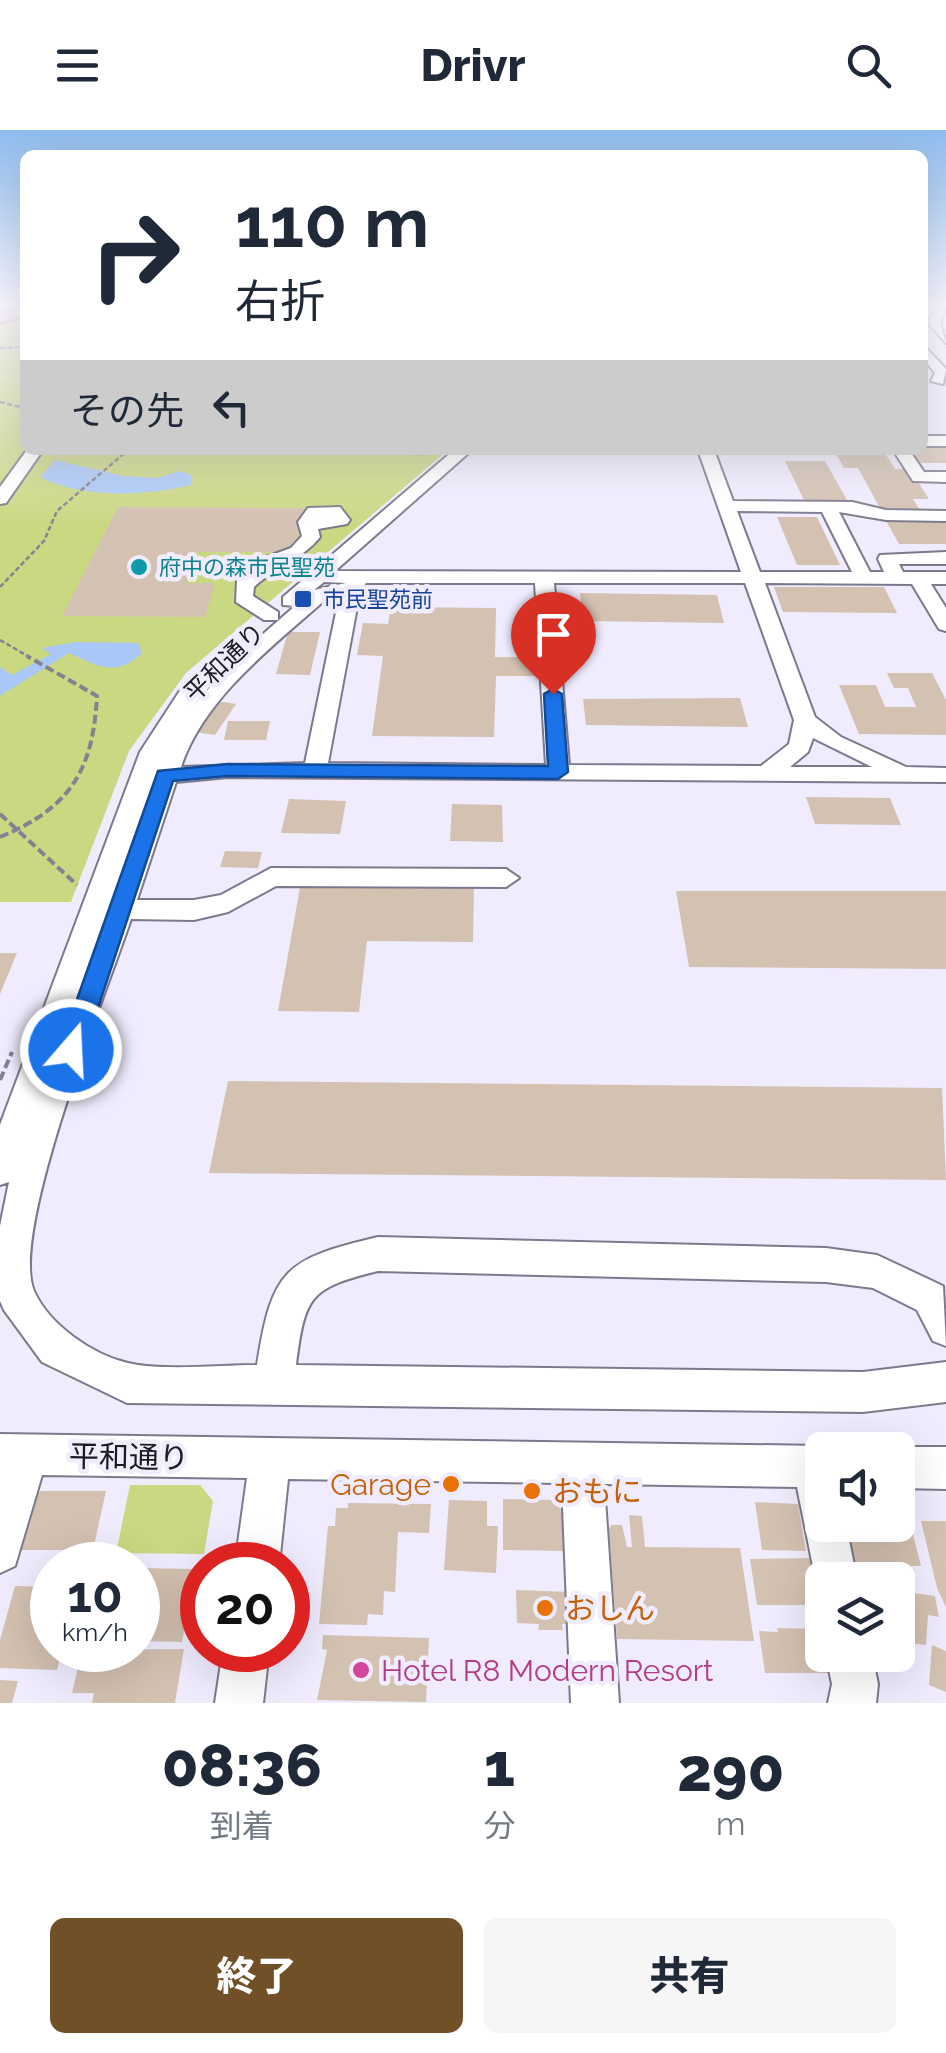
<!DOCTYPE html>
<html lang="ja">
<head>
<meta charset="utf-8">
<style>
  body { margin:0; font-family:Raleway,"Noto Sans JP",sans-serif; background:#f6f6f7; color:#1f2937; height:100vh; display:flex; flex-direction:column; font-size:38px; white-space:nowrap }
  * { box-sizing:border-box; margin:0 }
  p { font-size:32px; color:#747a83 }
  .icon { flex:none; width:55px; height:55px; fill:none; stroke:currentColor; stroke-width:2; stroke-linecap:round; stroke-linejoin:round }
  .map { position:relative; height:1573px; overflow:hidden }
  .sheet { display:flex; flex-direction:column; background:#fff; flex:1 }
  .sheet>* { flex:none }
  .top-card { position:absolute; left:20px; top:20px; width:908px; height:305px; border-radius:15px; box-shadow:0 10px 40px #0002; background:#fff; color:#1f2937; overflow:hidden }
  .controls { position:absolute; left:805px; top:1302px; display:grid; gap:20px }
  .controls a { display:grid; place-items:center; width:110px; height:110px; border-radius:15px; background:#fff; box-shadow:0 10px 40px #0002; font-size:50px }
  .speed { position:absolute; left:30px; top:1412px; display:flex; gap:20px; font-size:50px; font-weight:700; text-align:center }
  .speed>* { display:grid; place-content:center; width:130px; height:130px; border-radius:50%; background:#fff; box-shadow:0 10px 40px #0002; line-height:1 }
  .speed small { font-size:25px; font-weight:400 }
  .speed .limit { border:15px solid #d22; background:#fff; color:#111 }
  .pin { position:absolute; display:grid; place-items:center; width:85px; height:85px; color:#fff; margin:-102px -42px; border-radius:50% 50% 50% 0; rotate:-45deg; box-shadow:0 0 10px #0007 }
  .pin .icon { rotate:45deg }
  .me { position:absolute; width:110px; margin:-55px; rotate:19deg; stroke-linejoin:round; filter:drop-shadow(0 0 8px #0008) }
  .turn { display:flex; align-items:center; gap:35px; height:210px; padding:0 50px; font-size:45px }
  .turn .icon { width:130px; height:130px; stroke-width:2.5 }
  .turn b { display:block; font-size:70px; line-height:85px }
  .then { display:flex; align-items:center; height:95px; padding:0 50px; background:#0003; gap:20px; font-size:38px }
  .eta { display:flex; justify-content:space-evenly; align-items:center; height:170px; text-align:center }
  .eta b { font-size:60px; font-weight:800; line-height:70px }
  .cta { display:flex; gap:20px; margin-top:auto; padding:20px 50px }
  .cta a { flex:1; height:115px; border-radius:15px; background:#715027; color:#fff; font-size:40px; font-weight:800; line-height:115px; text-align:center }
  .cta a+a { background:#f6f6f7; color:#1f2937 }
  header { display:flex; justify-content:space-between; align-items:center; height:130px; padding:0 50px; background:#fff; font-size:45px; font-weight:800 }
  .map>svg:first-child { display:block }
  .green { fill:#cbd882 }
  .water { fill:#aac8f7 }
  .building { fill:#d3c1b1 }
  .lines { fill:none; stroke-linecap:round; stroke-linejoin:round }
  .minor-casing { stroke:#7d798c; stroke-width:4 }
  .major-casing { stroke:#8d4950; stroke-width:5 }
  .path-far1 { stroke:#85828f; stroke-width:2.5; stroke-dasharray:5 2.5; stroke-linecap:butt }
  .path { stroke:#85828f; stroke-width:4; stroke-dasharray:9 4; stroke-linecap:butt }
  .minor { fill:#fff; fill-rule:evenodd }
  .major { fill:#dfa1a5; fill-rule:evenodd }
  .route { fill:#1a73e8; stroke:#114b97; stroke-width:2.5 }
  .culture-dot { fill:#0f9aa8; stroke:#f0ecfe; stroke-width:4 }
  .transit-dot { fill:#1a4fb4; stroke:#f0ecfe; stroke-width:4 }
  .food-dot { fill:#e8710a; stroke:#f0ecfe; stroke-width:4 }
  .hotel-dot { fill:#d1479c; stroke:#f0ecfe; stroke-width:4 }
  .labels { text-anchor:middle; dominant-baseline:central; stroke-width:9; stroke-linejoin:round; paint-order:stroke }
  .far-culture-label { font-size:22px; fill:#0d838f; stroke:#f0ecfe; text-anchor:start }
  .far-transit-label { font-size:22px; fill:#164399; stroke:#f0ecfe; text-anchor:start }
  .street-label { font-size:25px; fill:#1b1921; stroke:#f0ecfe }
  .near-street-label { font-size:30px; fill:#1b1921; stroke:#f0ecfe }
  .near-food-label { font-size:30px; fill:#c56008; stroke:#f0ecfe; text-anchor:start }
  .near-hotel-label { font-size:30px; fill:#b23c85; stroke:#f0ecfe; text-anchor:start }
</style>
</head>
<body>
<header><svg class="icon" aria-label="menu" viewBox="0 0 24 24"><path d="M4 6h16M4 12h16M4 18h16"/></svg>Drivr<svg class="icon" aria-label="search" viewBox="0 0 24 24"><circle cx="10" cy="10" r="6"/><path d="M15 15l6 6"/></svg></header>
<div class="map">
<svg width="946" height="1573" viewBox="0 0 946 1573">
  <rect width="100%" height="100%" fill="#f0ecfe"/>
  <!-- green -->
  <path class="green" d="M25 184V320H448L186 543 129 621 71 772H0V190Z
    M130 1355H200L213 1371 204 1424 116 1423Z"/>
  <!-- water -->
  <path class="water" d="M55 330 123 346 158 348 179 341 191 345V355C144 366 84 369 40 347Z
    M75 512 138 513 142 523C117 548 97 536 69 523L0 566V537L12 545 51 524 42 518Z"/>
  <!-- building -->
  <path class="building" d="M922 318H946V333H918L910 320Z
    M834 320H883L895 339H910L929 369H913L921 382H882L858 338H844Z
    M785 331H825L848 372H805Z
    M118 377 305 378 294 422H197L186 453H215L205 487 62 486Z
    M777 387H817L840 435H797Z
    M885 389H946V414H899Z
    M774 457H884L897 483 783 482Z
    M580 463 717 465 724 493 583 491Z
    M391 477 496 478 495 527H537L538 546H496L494 607 372 606 383 526 357 525 363 493 388 494Z
    M288 502H320L310 545 276 544Z
    M887 543H932L946 570V605L859 604 839 555H876L885 577H916L908 558H894Z
    M740 568 748 597 586 595 583 569Z
    M216 571 236 574 215 605 195 602Z
    M228 591H270L266 610H224Z
    M806 667 890 668 901 695 815 694Z
    M289 669 346 671 340 704 281 703Z
    M452 674 502 675 503 712 450 711Z
    M225 721 262 722 258 738 220 737Z
    M301 752 474 754 473 812 367 811 359 882 278 881Z
    M676 761H946V839L689 837Z
    M0 823H17L0 864Z
    M228 951 942 958 946 1050 209 1043Z
    M41 1361H106L93 1420H15L29 1368Z
    M503 1369 553 1370 564 1383 566 1421 503 1420Z
    M449 1370 487 1371V1396H498L496 1443 444 1440Z
    M755 1372 798 1374 806 1421 762 1420Z
    M348 1373 431 1374 429 1403 398 1402 395 1462 384 1461 383 1485 368 1484 367 1495 319 1494 328 1396H335L336 1378H348Z
    M898 1376H906L921 1436H904L907 1445 855 1444 845 1395H898Z
    M629 1385 642 1386 645 1417 740 1418 754 1511 617 1509 609 1400 611 1395H622L627 1417H632Z
    M921 1391H946V1477L937 1458Z
    M817 1428 822 1475H757L750 1429Z
    M138 1438 195 1439 182 1512 138 1511Z
    M15 1456 52 1457V1520H62L57 1540 0 1538V1510Z
    M516 1460 569 1462 570 1494H562L563 1500H538L539 1494 517 1493Z
    M898 1461 935 1466 939 1487 928 1485 926 1515 907 1513 909 1524 898 1523Z
    M777 1498 822 1499V1525H831L835 1543H765L759 1501 778 1502Z
    M323 1505 429 1508 426 1572 317 1570 327 1520 322 1519Z
    M932 1515 946 1521V1562L929 1555Z
    M184 1519 175 1573H92L94 1563H72L82 1520Z
    M0 1550 18 1551 12 1573H0Z"/>
  <g class="lines">
    <!-- minor casing -->
    <g class="minor-casing">
      <path id="minor" d="M938 176H946L940 193 946 213 928 193Z
        M922 214 946 239 943 254 931 251 935 243 922 227Z
        M922 306H946V316H922Z
        M27 320H43L6 373 0 374V357Z
        M454 320H472L335 441 741 442 698 320H714L733 371 852 372 886 380 946 381V391L886 390 839 382 870 442H884L878 429 880 425 946 422V434H899L903 442H946V454H931L946 478V501L939 499 912 454 765 453 815 587 841 607 906 637 946 638V652L228 647 176 652 137 770H194L221 765 271 738 506 739 519 748 506 757 276 756 228 782 194 790 131 789C108 858 9 1102 34 1161 49 1195 93 1225 128 1233 159 1241 223 1235 257 1235 272 1139 285 1129 378 1107L826 1118 877 1125 943 1156 946 1216 933 1211 917 1180 873 1158 826 1152 378 1141C309 1158 305 1166 296 1235L863 1242 946 1232V1272L863 1282 127 1273 42 1232 4 1180 0 1171V1096L9 1052 0 1055V995L140 622 181 559 223 517 230 515 240 521 191 578 239 525 295 476 283 475V467ZM737 381 822 382 852 442H760ZM324 452 346 453 314 460ZM366 453H535L546 635 328 633 360 461ZM554 453H745L794 590 789 614 761 636 569 635ZM339 468 305 633 181 637C204 568 272 517 325 470ZM813 608 872 637H790L808 622Z
        M893 320H909L924 342H946V352L913 351Z
        M340 377 350 390 347 394 318 399 320 407C302 430 275 436 254 457L253 466 278 482V490H264L236 472 237 451 261 429 291 418 302 406 298 392 308 378Z
        M0 1304 822 1316 831 1320H822V1395H846L857 1450H822L819 1466 797 1357 604 1354 619 1573H571L562 1353 288 1349 279 1435H235L247 1348 42 1345 15 1436 0 1443Z
        M898 1317H946V1359L898 1358V1320H892Z
        M223 1520H269L263 1573H215Z
        M826 1525H872L878 1554 876 1573H828L832 1554Z"/>
    </g>
    <!-- major casing -->
    <g class="major-casing">
      <path id="major" d="M25 177V187L0 192V182Z"/>
    </g>
    <!-- path-far1 -->
    <path class="path-far1" d="M0 218 25 217
      M0 272 25 278
      M422 320 425 324 429 320
      M54 321 429 324
      M0 457 44 411 57 381 128 320
      M0 510 31 528"/>
    <!-- path -->
    <path class="path" d="M0 684 77 755
      M0 707C70 678 93 641 97 566L27 526
      M0 950 12 922"/>
    <!-- minor -->
    <use href="#minor" class="minor"/>
    <!-- major -->
    <use href="#major" class="major"/>
  </g>
  <!-- sky -->
  <linearGradient id="sky" x2="0" y2="1"><stop stop-color="#8fbcee"/><stop offset="0.44" stop-color="#f8f6ff"/><stop offset="1" stop-color="#f8f6ff" stop-opacity="0"/></linearGradient>
  <rect width="946" height="396" fill="url(#sky)"/>
  <!-- route -->
  <path class="route" d="M553 559 562 564 568 642 558 649 228 646 173 651 84 920 80 927H62L59 920 158 641 228 634 548 636 544 564Z"/>
  <!-- markers -->
  <circle class="culture-dot" cx="139" cy="437" r="10"/>
  <rect class="transit-dot" x="293" y="459" width="20" height="20" rx="5"/>
  <g class="food-dot">
    <circle cx="451" cy="1354" r="10"/>
    <circle cx="532" cy="1361" r="10"/>
    <circle cx="545" cy="1478" r="10"/>
  </g>
  <circle class="hotel-dot" cx="361" cy="1540" r="10"/>
  <g class="labels">
    <!-- far-culture labels -->
    <g class="far-culture-label">
      <text x="159" y="437">府中の森市民聖苑</text>
    </g>
    <!-- far-transit labels -->
    <g class="far-transit-label">
      <text x="323" y="469">市民聖苑前</text>
    </g>
    <!-- street labels -->
    <g class="street-label">
      <text transform="translate(224 532) rotate(-44)">平和通り</text>
    </g>
    <!-- near-street labels -->
    <g class="near-street-label">
      <text transform="translate(129 1327) rotate(1)">平和通り</text>
    </g>
    <!-- near-food labels -->
    <g class="near-food-label">
      <text x="431" y="1354" text-anchor="end">Garage</text>
      <text x="552" y="1361">おもに</text>
      <text x="565" y="1478">おしん</text>
    </g>
    <!-- near-hotel labels -->
    <g class="near-hotel-label">
      <text x="381" y="1540">Hotel R8 Modern Resort</text>
    </g>
  </g>
</svg>
<div class="controls">
<a><svg class="icon" aria-label="sound" viewBox="0 0 24 24"><path d="M4 9h4l5-4v14l-5-4H4zM17 9q2 3 0 6"/></svg></a>
<a><svg class="icon" aria-label="layers" viewBox="0 0 24 24"><path d="M12 4l9 5-9 5-9-5zM3 14l9 5 9-5"/></svg></a>
</div>
<div class="speed"><div>10<small>km/h</small></div><div class="limit">20</div></div>
<div class="pin" style="left:553px;top:564px;background:#d93025"><svg class="icon" aria-label="arrive" viewBox="0 0 24 24"><path d="M6 21V4h12l-3 4 3 4H6"/></svg></div>
<svg class="me" style="left:71px;top:920px" viewBox="-20 -20 40 40"><circle r="17" fill="#1a73e8" stroke="#fff" stroke-width="3"/><path d="M0-11L8 9 0 5-8 9z" fill="#fff"/></svg>
<div class="top-card">
<div class="turn"><svg class="icon" aria-label="right" viewBox="0 0 24 24"><path d="M7 20v-9h11M14 6l5 5-5 5"/></svg><div><b>110 m</b>右折</div></div>
<div class="then">その先<svg class="icon" aria-label="left" viewBox="0 0 24 24"><path d="M17 20v-9H6M10 6l-5 5 5 5"/></svg></div>
</div>
</div>
<section class="sheet">
<div class="eta">
<div><b>08:36</b><p>到着</p></div>
<div><b>1</b><p>分</p></div>
<div><b>290</b><p>m</p></div>
</div>
<div class="cta"><a>終了</a><a>共有</a></div>
</section>
</body>
</html>
